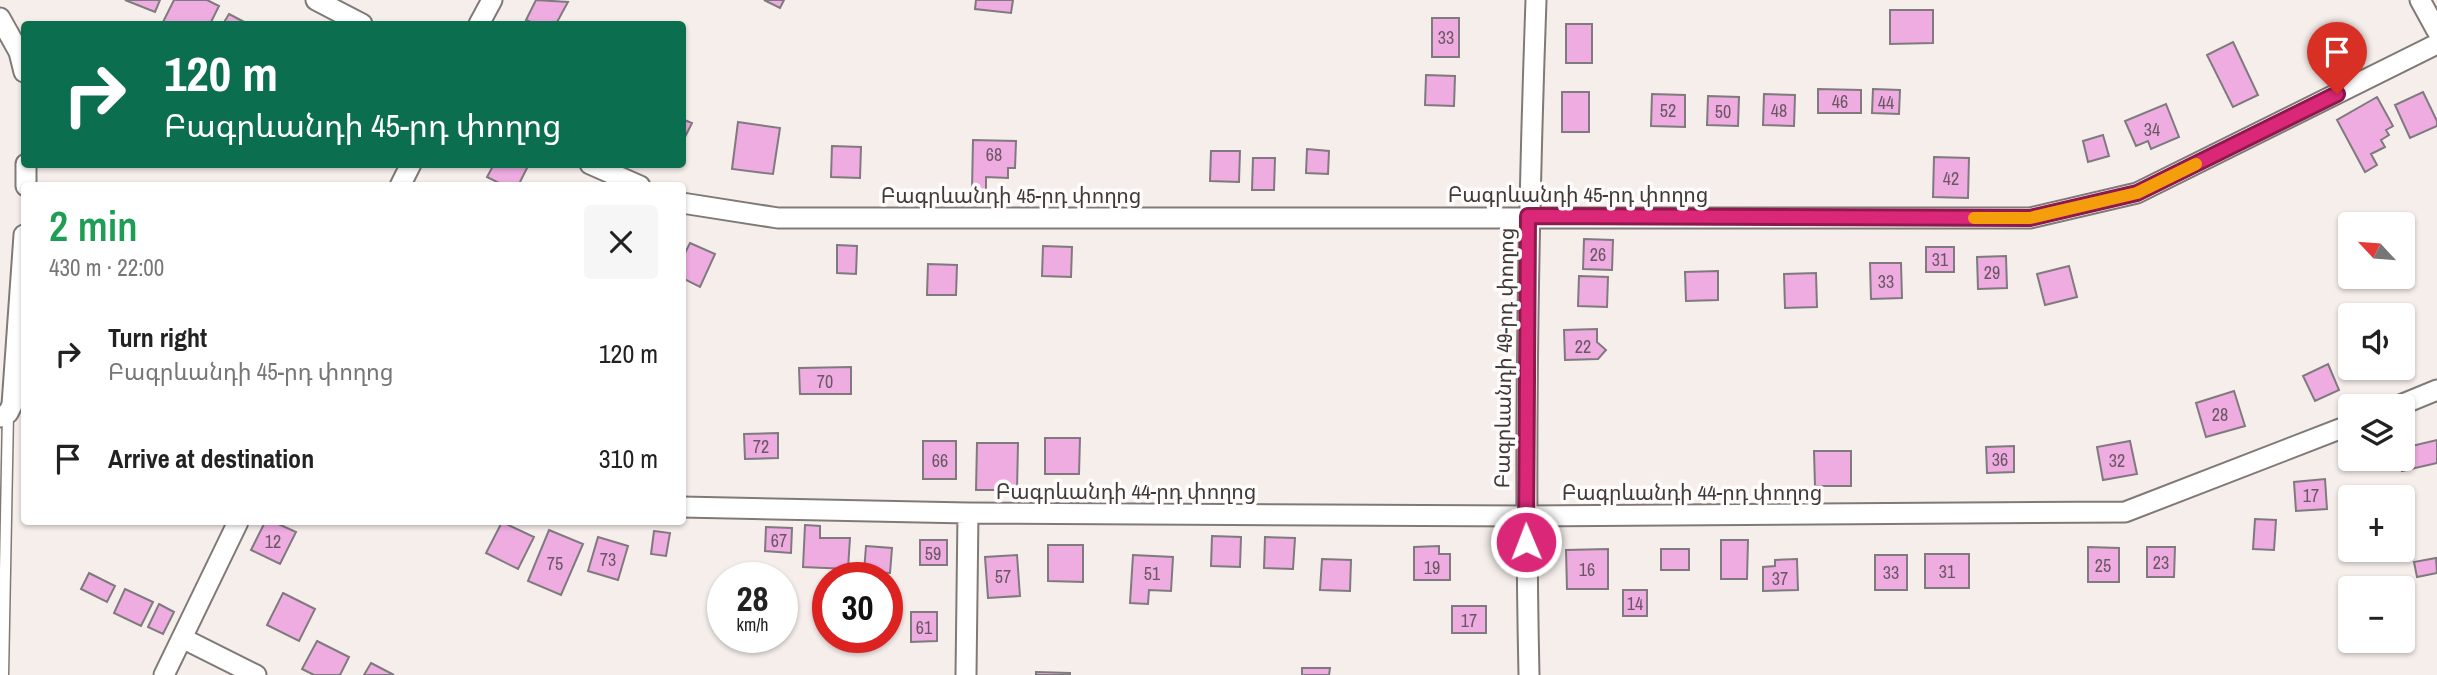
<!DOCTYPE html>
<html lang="en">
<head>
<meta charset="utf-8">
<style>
  body { margin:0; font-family:"Archivo Narrow","Noto Sans Armenian",sans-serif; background:#f6f6f6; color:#222; height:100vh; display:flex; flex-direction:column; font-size:26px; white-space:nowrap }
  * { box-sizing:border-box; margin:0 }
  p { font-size:23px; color:#767676 }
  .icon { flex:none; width:38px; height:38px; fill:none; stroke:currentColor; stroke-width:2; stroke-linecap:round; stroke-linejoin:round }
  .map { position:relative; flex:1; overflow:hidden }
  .sheet { position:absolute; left:21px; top:182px; width:665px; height:343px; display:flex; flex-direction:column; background:#fff; border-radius:7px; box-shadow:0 2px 5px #0004 }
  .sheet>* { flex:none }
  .banner { position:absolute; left:21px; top:21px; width:665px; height:147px; border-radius:7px; box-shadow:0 2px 5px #0004; background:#0b6e4f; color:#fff; overflow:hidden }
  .needle { width:46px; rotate:296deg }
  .buttons { position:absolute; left:2338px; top:212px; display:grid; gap:14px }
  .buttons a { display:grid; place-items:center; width:77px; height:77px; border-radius:7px; background:#fff; box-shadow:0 2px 5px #0004; font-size:35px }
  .speed { position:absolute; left:707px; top:562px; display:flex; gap:14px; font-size:35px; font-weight:700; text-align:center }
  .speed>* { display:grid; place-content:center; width:91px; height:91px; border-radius:50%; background:#fff; box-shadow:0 2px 5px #0004; line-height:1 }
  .speed small { font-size:18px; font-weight:400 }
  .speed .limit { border:10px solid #d22; background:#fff; color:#111 }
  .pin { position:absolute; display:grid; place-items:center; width:60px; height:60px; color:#fff; margin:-72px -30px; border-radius:50% 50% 50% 0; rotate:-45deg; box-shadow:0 0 7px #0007 }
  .pin .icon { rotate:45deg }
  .me { position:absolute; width:77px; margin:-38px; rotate:359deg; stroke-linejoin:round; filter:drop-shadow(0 0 5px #0008) }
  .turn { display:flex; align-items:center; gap:24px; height:147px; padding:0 28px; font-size:32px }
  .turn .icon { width:91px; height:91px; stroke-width:2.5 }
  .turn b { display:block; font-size:49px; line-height:60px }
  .round { display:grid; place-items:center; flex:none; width:74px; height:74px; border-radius:7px; background:#f6f6f6 }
  .headline { display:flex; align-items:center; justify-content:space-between; height:119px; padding:0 28px }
  h1 { font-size:42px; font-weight:600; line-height:52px; color:#1e9e55 }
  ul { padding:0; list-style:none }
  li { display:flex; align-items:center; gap:21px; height:105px; padding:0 28px }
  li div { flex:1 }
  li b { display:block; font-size:26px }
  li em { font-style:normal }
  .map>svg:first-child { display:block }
  .building { fill:#eeace1; stroke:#7f7a7e; stroke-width:2 }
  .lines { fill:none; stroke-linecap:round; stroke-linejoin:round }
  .service-casing { stroke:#807a76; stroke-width:13 }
  .minor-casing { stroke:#807a76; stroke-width:23 }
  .service { stroke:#fff; stroke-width:10 }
  .minor { stroke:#fff; stroke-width:19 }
  .route-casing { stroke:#8e194d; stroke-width:18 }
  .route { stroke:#db2777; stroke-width:12 }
  .slow { stroke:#f59e0b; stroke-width:12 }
  .labels { text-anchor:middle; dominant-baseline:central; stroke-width:7; stroke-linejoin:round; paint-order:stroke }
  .number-label { font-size:18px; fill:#6a5764 }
  .street-label { font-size:21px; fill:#3e3b3a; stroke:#fffcfb }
</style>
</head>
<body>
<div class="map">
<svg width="2437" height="675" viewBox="0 0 2437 675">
  <rect width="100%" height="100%" fill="#f5eeeb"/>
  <!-- building -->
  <path class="building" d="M125 0H160L155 12Z
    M174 0H207L219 6 210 24H162Z
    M536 0 568 2 556 24H535L526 20Z
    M764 0H784L780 8Z
    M976 0H1013L1011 13 975 9Z
    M1890 10H1933V43L1890 44Z
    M229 14 248 24H223Z
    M1432 18H1459V57H1432Z
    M1566 24H1592V63H1566Z
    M2233 42 2258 95 2233 107 2207 55Z
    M1426 75 1455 76 1454 106 1425 105Z
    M1818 89 1861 90V113H1818Z
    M1873 89 1900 90 1899 114 1872 113Z
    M1562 92H1589V132H1562Z
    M2423 92 2437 121V126L2410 138 2395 105Z
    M1652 94 1685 95V127L1651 126Z
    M1764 94 1795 95 1794 126 1763 125Z
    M1708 96 1739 97 1738 126 1707 125Z
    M2377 97 2393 126 2386 130 2389 135 2381 140 2385 147 2371 154 2377 165 2365 172 2337 120Z
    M2166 104 2179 137 2151 149 2148 141 2136 146 2125 121Z
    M682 119 692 123 682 143Z
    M738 122 780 128 773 174 732 169Z
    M2103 135 2109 156 2088 162 2083 141Z
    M973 140 1016 141 1015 168H1008V178L986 177V190H972Z
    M832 146 861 147 860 178 831 177Z
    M1307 149 1329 151 1328 174 1306 173Z
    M1211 151H1240L1239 182 1210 181Z
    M1934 157 1969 158 1968 198 1933 197Z
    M1253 158H1275L1274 190H1252Z
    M494 164H525L528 166 518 186H505L487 177Z
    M1584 239 1613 240 1612 270 1583 269Z
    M690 243 715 254 700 287 682 278V259Z
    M837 245 857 246 856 274 837 273Z
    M1043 246 1072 247 1071 277 1042 276Z
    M1926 247H1954V272H1926Z
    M2006 256 2007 288 1978 289 1977 257Z
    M1870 263H1901L1902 298 1871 299Z
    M928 264 957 265 956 295H927Z
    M2069 266 2077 297 2045 305 2037 274Z
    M1718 271V300L1686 301 1685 272Z
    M1816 273 1817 307 1785 308 1784 274Z
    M1579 276 1608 277 1607 307 1578 306Z
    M1597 329V342L1606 350 1598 359 1565 360 1564 330Z
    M2328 364 2339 390 2315 401 2303 376Z
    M851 367V394H800L799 368Z
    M2234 391 2245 426 2206 437 2196 403Z
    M778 433V458L745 459 744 434Z
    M1045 438H1080L1079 474H1045Z
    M2437 440V463L2402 471 2399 458H2403V448Z
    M923 441H956V479H923Z
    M2130 441 2137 474 2103 480 2097 447Z
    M977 443H1018L1017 490H976Z
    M2014 446V472L1987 473 1986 447Z
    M1814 451H1851V486H1815Z
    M2325 479 2327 509 2296 511 2294 482Z
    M2255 519 2276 520 2274 550 2253 549Z
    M265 522H274L296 532 280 564 251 550Z
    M502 522 534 537 518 569 486 553Z
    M805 525 820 526V538H850L848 569 803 567Z
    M766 527 792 528 791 553 765 551Z
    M549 530 583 544 561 595 528 581Z
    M654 531 670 533 666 556 651 554Z
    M1212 536 1241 537 1240 567 1211 566Z
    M598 537 628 546 618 580 588 571Z
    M1265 537 1295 538 1293 569 1264 568Z
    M920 540H947V565H920Z
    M1721 540H1748L1747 579H1721Z
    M1048 545H1083V582L1048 581Z
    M866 546 892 548 890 573 864 572Z
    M1439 546V554H1450V580H1414V547Z
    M2088 547 2119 548V582H2088Z
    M2147 547H2175L2174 577H2147Z
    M1608 549V589H1567L1566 550Z
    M1661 549H1689V570H1661Z
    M1925 554H1969V588H1925Z
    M1017 555 1020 596 988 598 985 557Z
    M1133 555 1173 557 1171 591 1149 590 1148 604 1130 603Z
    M1875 555H1907V590H1875Z
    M2436 558 2437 573 2417 577 2414 562Z
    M1322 559 1351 560 1350 591 1320 590Z
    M1797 559 1798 590 1763 591V567L1775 566V560Z
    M89 573 115 586 107 602 81 589Z
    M125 589 153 602 141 626 114 613Z
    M1623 590H1647V616H1623Z
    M283 593 315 609 299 641 267 625Z
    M159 604 174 612 163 634 148 627Z
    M1452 606H1486V633H1452Z
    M911 612H937V641L911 642Z
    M317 641 349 657 340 675H314L302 669Z
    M371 663 394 675H364Z
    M1302 668H1330L1329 675H1302Z
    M1036 672 1070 673V675H1036Z"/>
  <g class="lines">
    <!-- service casing -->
    <g class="service-casing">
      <path id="service" d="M3 675 8 413"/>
    </g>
    <!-- minor casing -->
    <g class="minor-casing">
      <path id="minor" d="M316 0 362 24
        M2420 0 2437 31
        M0 18 19 52 24 72
        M479 24 492 0
        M590 164 640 186
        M26 186V164
        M400 186 411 164
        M682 203 778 218H2030L2137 193 2437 44
        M2398 406 2437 390
        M0 417 8 413 12 405 24 235
        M682 507 968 513 1525 516 2125 512 2350 425
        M182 638 256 675
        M164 675 238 522
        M966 675 968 513
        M1529 675C1524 450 1528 225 1536 0"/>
    </g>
    <!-- service -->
    <use href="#service" class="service"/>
    <!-- minor -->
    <use href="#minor" class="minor"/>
  </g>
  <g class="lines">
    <!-- route casing -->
    <g class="route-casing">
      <path id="route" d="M1526 542 1528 216 2030 218 2137 193 2337 94"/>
    </g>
    <!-- route -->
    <use href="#route" class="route"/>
    <!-- slow -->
    <path class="slow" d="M1974 218H2030L2137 193 2196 164"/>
  </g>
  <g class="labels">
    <!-- number labels -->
    <g class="number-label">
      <text x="1446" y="37">33</text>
      <text x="1840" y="101">46</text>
      <text x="1886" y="102">44</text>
      <text x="1668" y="110">52</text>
      <text x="1779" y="110">48</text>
      <text x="1723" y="111">50</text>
      <text x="2152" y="129">34</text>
      <text x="994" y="154">68</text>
      <text x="1951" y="178">42</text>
      <text x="1598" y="254">26</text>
      <text x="1940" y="259">31</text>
      <text x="1992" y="272">29</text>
      <text x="1886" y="281">33</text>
      <text x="1583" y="346">22</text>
      <text x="825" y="381">70</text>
      <text x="2220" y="414">28</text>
      <text x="761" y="446">72</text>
      <text x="2000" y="459">36</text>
      <text x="940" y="460">66</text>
      <text x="2117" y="460">32</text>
      <text x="2311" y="495">17</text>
      <text x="779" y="540">67</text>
      <text x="273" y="541">12</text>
      <text x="933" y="553">59</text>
      <text x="608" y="559">73</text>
      <text x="2161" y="562">23</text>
      <text x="555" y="563">75</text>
      <text x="2103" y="565">25</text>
      <text x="1432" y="567">19</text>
      <text x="1587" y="569">16</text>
      <text x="1947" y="571">31</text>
      <text x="1891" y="572">33</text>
      <text x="1152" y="573">51</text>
      <text x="1003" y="576">57</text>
      <text x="1780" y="578">37</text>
      <text x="1635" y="603">14</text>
      <text x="1469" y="620">17</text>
      <text x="924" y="627">61</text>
    </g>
    <!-- street labels -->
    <g class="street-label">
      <text x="1578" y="194">Բագրևանդի 45-րդ փողոց</text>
      <text x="1011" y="195">Բագրևանդի 45-րդ փողոց</text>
      <text transform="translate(1504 358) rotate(-89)">Բագրևանդի 49-րդ փողոց</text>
      <text x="1126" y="491">Բագրևանդի 44-րդ փողոց</text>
      <text x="1692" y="492">Բագրևանդի 44-րդ փողոց</text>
    </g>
  </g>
</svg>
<div class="buttons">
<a><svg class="needle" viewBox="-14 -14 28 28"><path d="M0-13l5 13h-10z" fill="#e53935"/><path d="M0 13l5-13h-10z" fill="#767676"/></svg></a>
<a><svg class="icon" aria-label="sound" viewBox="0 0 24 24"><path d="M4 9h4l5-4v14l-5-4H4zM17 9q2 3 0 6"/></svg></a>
<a><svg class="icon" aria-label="layers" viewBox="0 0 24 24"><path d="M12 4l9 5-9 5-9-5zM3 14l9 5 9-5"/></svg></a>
<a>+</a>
<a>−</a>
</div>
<div class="speed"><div>28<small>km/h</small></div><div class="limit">30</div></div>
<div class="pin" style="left:2337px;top:94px;background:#d93025"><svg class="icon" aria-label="arrive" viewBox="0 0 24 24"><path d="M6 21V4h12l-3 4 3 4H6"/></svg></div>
<svg class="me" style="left:1526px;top:542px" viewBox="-20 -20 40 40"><circle r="17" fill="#db2777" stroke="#fff" stroke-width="3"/><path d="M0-11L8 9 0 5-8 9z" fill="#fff"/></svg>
<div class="banner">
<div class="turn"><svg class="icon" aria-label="right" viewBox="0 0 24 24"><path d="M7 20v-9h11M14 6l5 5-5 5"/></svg><div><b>120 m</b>Բագրևանդի 45-րդ փողոց</div></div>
</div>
<section class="sheet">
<div class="headline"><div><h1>2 min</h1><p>430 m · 22:00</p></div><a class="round"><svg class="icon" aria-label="close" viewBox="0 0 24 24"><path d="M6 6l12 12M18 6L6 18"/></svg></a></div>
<ul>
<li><svg class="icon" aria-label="right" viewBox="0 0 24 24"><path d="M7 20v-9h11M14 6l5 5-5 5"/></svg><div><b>Turn right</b><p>Բագրևանդի 45-րդ փողոց</p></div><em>120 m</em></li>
<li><svg class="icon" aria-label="arrive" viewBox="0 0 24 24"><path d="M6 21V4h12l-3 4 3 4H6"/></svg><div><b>Arrive at destination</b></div><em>310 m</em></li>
</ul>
</section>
</div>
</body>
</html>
